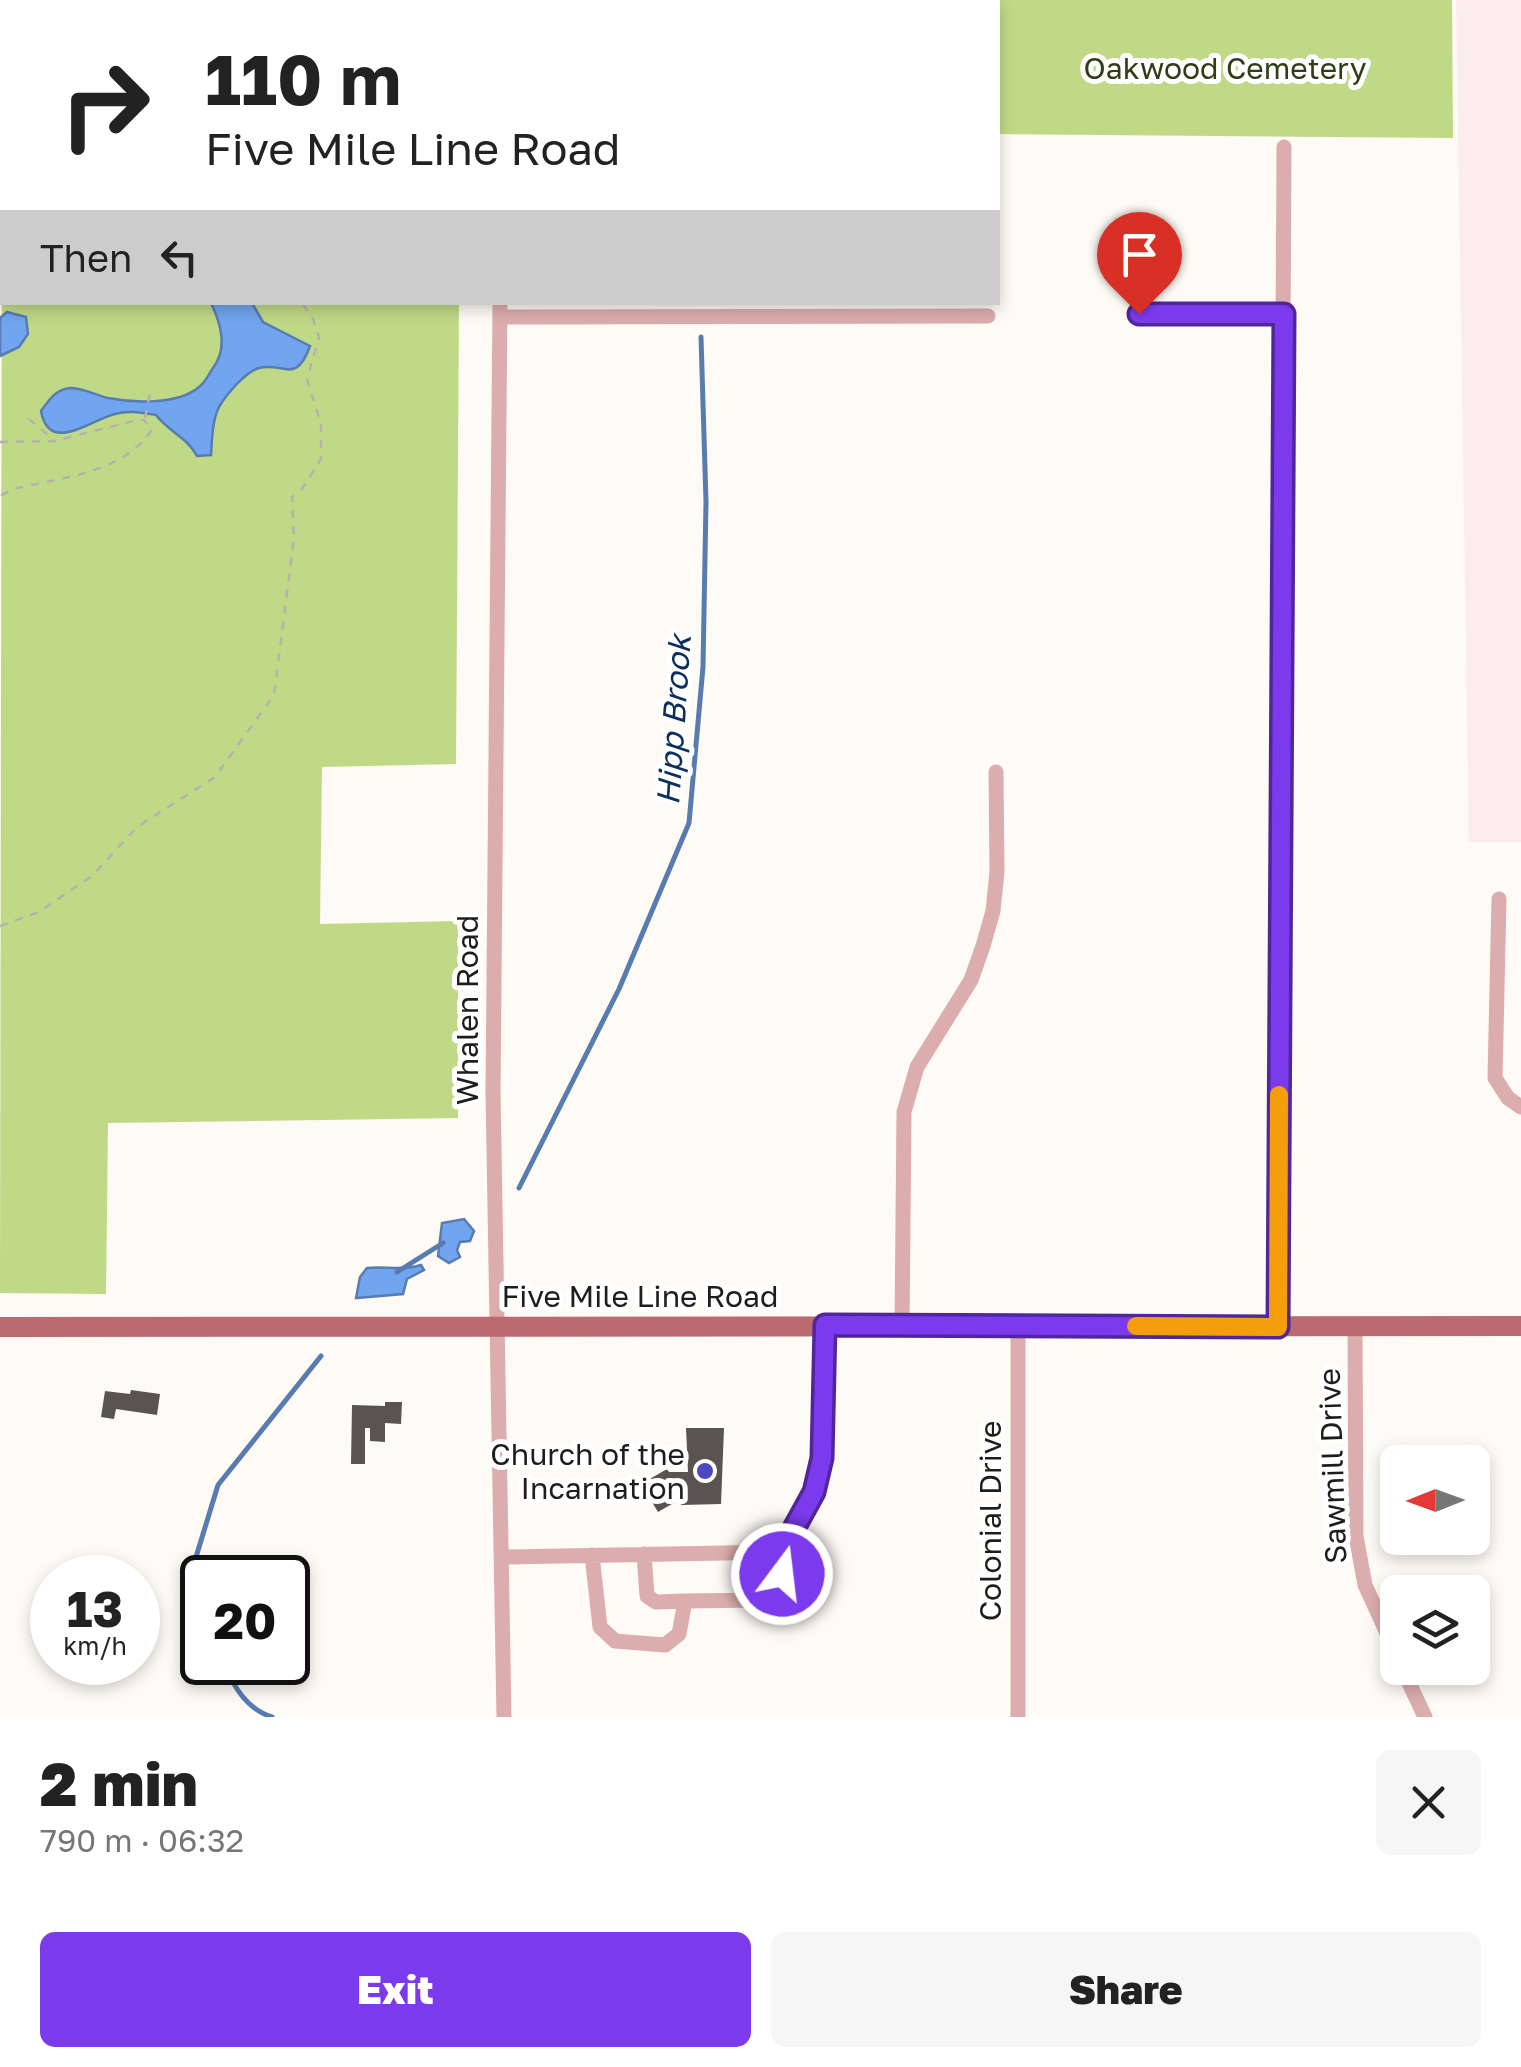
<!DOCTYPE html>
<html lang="en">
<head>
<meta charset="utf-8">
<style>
  body { margin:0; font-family:"Golos Text",sans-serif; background:#f6f6f6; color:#222; height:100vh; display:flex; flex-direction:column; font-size:38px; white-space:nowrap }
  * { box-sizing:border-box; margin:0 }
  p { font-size:32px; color:#767676 }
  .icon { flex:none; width:55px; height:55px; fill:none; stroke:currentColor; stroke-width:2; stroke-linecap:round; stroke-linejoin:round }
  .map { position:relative; height:1717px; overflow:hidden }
  .sheet { display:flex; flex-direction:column; background:#fff; flex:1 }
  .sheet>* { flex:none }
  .top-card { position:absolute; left:0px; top:0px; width:1000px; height:305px; box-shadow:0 5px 15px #0003; background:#fff; color:#222; overflow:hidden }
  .needle { width:65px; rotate:269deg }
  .controls { position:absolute; left:1380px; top:1445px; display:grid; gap:20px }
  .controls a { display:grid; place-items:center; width:110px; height:110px; border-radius:15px; background:#fff; box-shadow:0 5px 15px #0003; font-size:50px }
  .speed { position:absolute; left:30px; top:1555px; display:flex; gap:20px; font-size:50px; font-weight:700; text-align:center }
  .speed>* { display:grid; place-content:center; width:130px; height:130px; border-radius:50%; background:#fff; box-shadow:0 5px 15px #0003; line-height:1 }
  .speed small { font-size:25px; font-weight:400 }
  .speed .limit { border:5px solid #111; border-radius:15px; background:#fff; color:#111 }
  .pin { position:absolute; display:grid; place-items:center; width:85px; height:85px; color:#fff; margin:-102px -42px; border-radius:50% 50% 50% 0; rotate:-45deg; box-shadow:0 0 10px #0007 }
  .pin .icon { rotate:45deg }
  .me { position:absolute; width:110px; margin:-55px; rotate:15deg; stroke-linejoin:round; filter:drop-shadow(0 0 8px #0008) }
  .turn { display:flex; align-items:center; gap:35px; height:210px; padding:0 40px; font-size:45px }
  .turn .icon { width:130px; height:130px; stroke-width:2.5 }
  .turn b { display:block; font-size:70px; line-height:85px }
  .then { display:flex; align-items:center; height:95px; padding:0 40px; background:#0003; gap:20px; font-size:38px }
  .round { display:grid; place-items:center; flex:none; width:105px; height:105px; border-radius:15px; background:#f6f6f6 }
  .head { display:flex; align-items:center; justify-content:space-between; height:170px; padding:0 40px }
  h1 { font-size:60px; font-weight:800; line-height:75px }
  .primary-button { display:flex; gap:20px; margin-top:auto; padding:20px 40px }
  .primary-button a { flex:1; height:115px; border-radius:15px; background:#7c3aed; color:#fff; font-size:40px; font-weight:800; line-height:115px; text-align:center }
  .primary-button a+a { background:#f6f6f6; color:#222 }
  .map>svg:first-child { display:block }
  .education { fill:#fcecf0 }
  .green { fill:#c0d987 }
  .water { fill:#71a5ef; stroke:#587caf; stroke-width:2.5 }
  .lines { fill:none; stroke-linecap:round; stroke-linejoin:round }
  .stream { stroke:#587caf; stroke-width:5 }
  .building { fill:#595452 }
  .path { stroke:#b5b2ae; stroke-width:2.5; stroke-dasharray:8 8; stroke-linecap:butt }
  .minor { stroke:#dcadae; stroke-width:15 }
  .major { stroke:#bb6a6f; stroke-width:20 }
  .route-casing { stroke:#51269a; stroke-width:25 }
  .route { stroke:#7c3aed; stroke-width:18 }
  .slow { stroke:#f59e0b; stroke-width:18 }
  .poi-dot { fill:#4d48be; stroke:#fff; stroke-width:4 }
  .labels { text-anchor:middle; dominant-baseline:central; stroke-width:10; stroke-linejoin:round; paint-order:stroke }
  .park-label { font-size:30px; fill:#323c16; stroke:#fff }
  .street-label { font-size:30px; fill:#1e1d1b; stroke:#fff }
  .poi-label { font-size:30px; fill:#1e1d1b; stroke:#fff; text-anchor:end }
  .water-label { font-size:32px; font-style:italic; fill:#0b2e5c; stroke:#fff }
</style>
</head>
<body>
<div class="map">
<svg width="1521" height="1717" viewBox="0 0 1521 1717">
  <rect width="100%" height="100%" fill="#fefaf5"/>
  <!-- education -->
  <path class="education" d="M1456 0H1521V842H1469Z"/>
  <!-- green -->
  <path class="green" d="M816 0H1452L1453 138 998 134V2Z
    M2 134V302L459 303 456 764 322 767 320 924 458 921V1118L108 1123 106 1294 0 1293Z"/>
  <!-- water -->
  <path class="water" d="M211 303H252L263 322 310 346C296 385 284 362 259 368 245 372 226 395 219 407 212 421 212 440 211 455L197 456C187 437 169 432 156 415 142 413 129 410 115 414 90 420 49 455 41 411 49 400 56 389 70 388 84 388 95 395 108 398 133 403 178 405 199 387 205 383 209 374 213 368 228 348 221 324 211 303Z
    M7 312 26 317 28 334 19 347 0 356V318Z
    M464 1219 474 1231 470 1241 460 1242 457 1250 460 1257 449 1263 438 1256 442 1223Z
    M421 1265 424 1270 407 1279 403 1294 356 1298 360 1277 367 1268C385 1266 403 1271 421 1265Z"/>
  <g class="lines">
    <!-- stream -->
    <path class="stream" d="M519 1188 619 989 689 823 703 667 706 502 701 337
      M397 1272 443 1243
      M202 1622 199 1616 196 1557 218 1485 321 1356
      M222 1662C234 1686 246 1709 272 1717"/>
  </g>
  <!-- building -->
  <path class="building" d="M131 1390 160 1394 157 1415 116 1409 114 1419 101 1417 105 1391 130 1394Z
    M385 1402H402L401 1424 385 1423V1442L370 1441V1428H365V1464H351L352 1405 385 1406Z
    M686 1428H724L721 1504 682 1505 677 1501 658 1512 641 1484 667 1469 669 1472H688Z"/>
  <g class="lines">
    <!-- path -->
    <path class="path" d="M0 284H2
      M145 418 150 394
      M29 419 54 440
      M0 442 55 441 137 420H144L152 429C126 473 59 478 13 489L0 496
      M0 926 39 912 92 876 137 827 215 777 274 695 294 538 292 497 302 489 321 459V424L307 379 319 337 313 319 301 302"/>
    <!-- minor -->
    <path class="minor" d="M653 0 656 2
      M500 2V0
      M690 2 692 0
      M0 15 2 16
      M500 302 493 1093 504 1717
      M1139 314H1284
      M500 317 988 316
      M1499 899 1495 1078 1508 1098 1521 1107
      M902 1326 904 1112 917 1067 971 980 983 946 993 911 997 872 996 772
      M1018 1326V1717
      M1355 1326 1356 1536 1365 1585 1398 1657
      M1278 1327 1284 147
      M644 1554 647 1596 656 1602 685 1601
      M592 1555 600 1627 615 1641 665 1645 679 1634 685 1601 772 1600 783 1596 781 1552
      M503 1557 781 1552 813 1493 821 1458 825 1325
      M1402 1668 1425 1717"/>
    <!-- major -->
    <path class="major" d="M0 1327 1521 1326"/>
  </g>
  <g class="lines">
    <!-- route casing -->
    <g class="route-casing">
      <path id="route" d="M782 1574 781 1552 814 1492 822 1458 825 1325 1278 1327 1284 314H1139"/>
    </g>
    <!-- route -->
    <use href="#route" class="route"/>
    <!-- slow -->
    <path class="slow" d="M1136 1326 1278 1327 1279 1095"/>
  </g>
  <!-- markers -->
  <circle class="poi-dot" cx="705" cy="1471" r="10"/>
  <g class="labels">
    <!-- park labels -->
    <g class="park-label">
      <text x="1225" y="68">Oakwood Cemetery</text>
    </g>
    <!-- street labels -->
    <g class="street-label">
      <text transform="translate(467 1010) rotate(-90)">Whalen Road</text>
      <text x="640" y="1296">Five Mile Line Road</text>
      <text transform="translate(1332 1466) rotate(-92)">Sawmill Drive</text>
      <text transform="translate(990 1521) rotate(-90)">Colonial Drive</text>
    </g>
    <!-- poi labels -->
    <g class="poi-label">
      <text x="685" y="1454">Church of the<tspan x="685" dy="34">Incarnation</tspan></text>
    </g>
    <!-- water labels -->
    <g class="water-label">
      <text transform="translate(673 720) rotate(-86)">Hipp Brook</text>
    </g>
  </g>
</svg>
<div class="controls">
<a><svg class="needle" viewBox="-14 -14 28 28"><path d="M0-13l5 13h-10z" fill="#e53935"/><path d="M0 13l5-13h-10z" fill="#767676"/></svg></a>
<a><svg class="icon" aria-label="layers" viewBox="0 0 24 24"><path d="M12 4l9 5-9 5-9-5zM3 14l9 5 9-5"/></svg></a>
</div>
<div class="speed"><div>13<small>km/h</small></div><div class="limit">20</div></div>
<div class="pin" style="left:1139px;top:314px;background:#d93025"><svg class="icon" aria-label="arrive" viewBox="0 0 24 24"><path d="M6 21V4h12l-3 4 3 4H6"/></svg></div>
<svg class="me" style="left:782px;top:1574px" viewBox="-20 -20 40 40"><circle r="17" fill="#7c3aed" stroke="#fff" stroke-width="3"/><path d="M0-11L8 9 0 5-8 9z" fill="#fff"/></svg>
<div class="top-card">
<div class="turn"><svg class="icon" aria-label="right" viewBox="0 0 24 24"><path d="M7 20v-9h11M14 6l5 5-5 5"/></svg><div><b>110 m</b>Five Mile Line Road</div></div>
<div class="then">Then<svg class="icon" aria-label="left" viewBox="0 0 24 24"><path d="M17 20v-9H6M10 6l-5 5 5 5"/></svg></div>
</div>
</div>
<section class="sheet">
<div class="head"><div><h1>2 min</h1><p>790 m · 06:32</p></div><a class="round"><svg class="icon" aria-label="close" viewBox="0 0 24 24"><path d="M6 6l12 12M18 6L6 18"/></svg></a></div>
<div class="primary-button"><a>Exit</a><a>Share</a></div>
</section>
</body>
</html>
